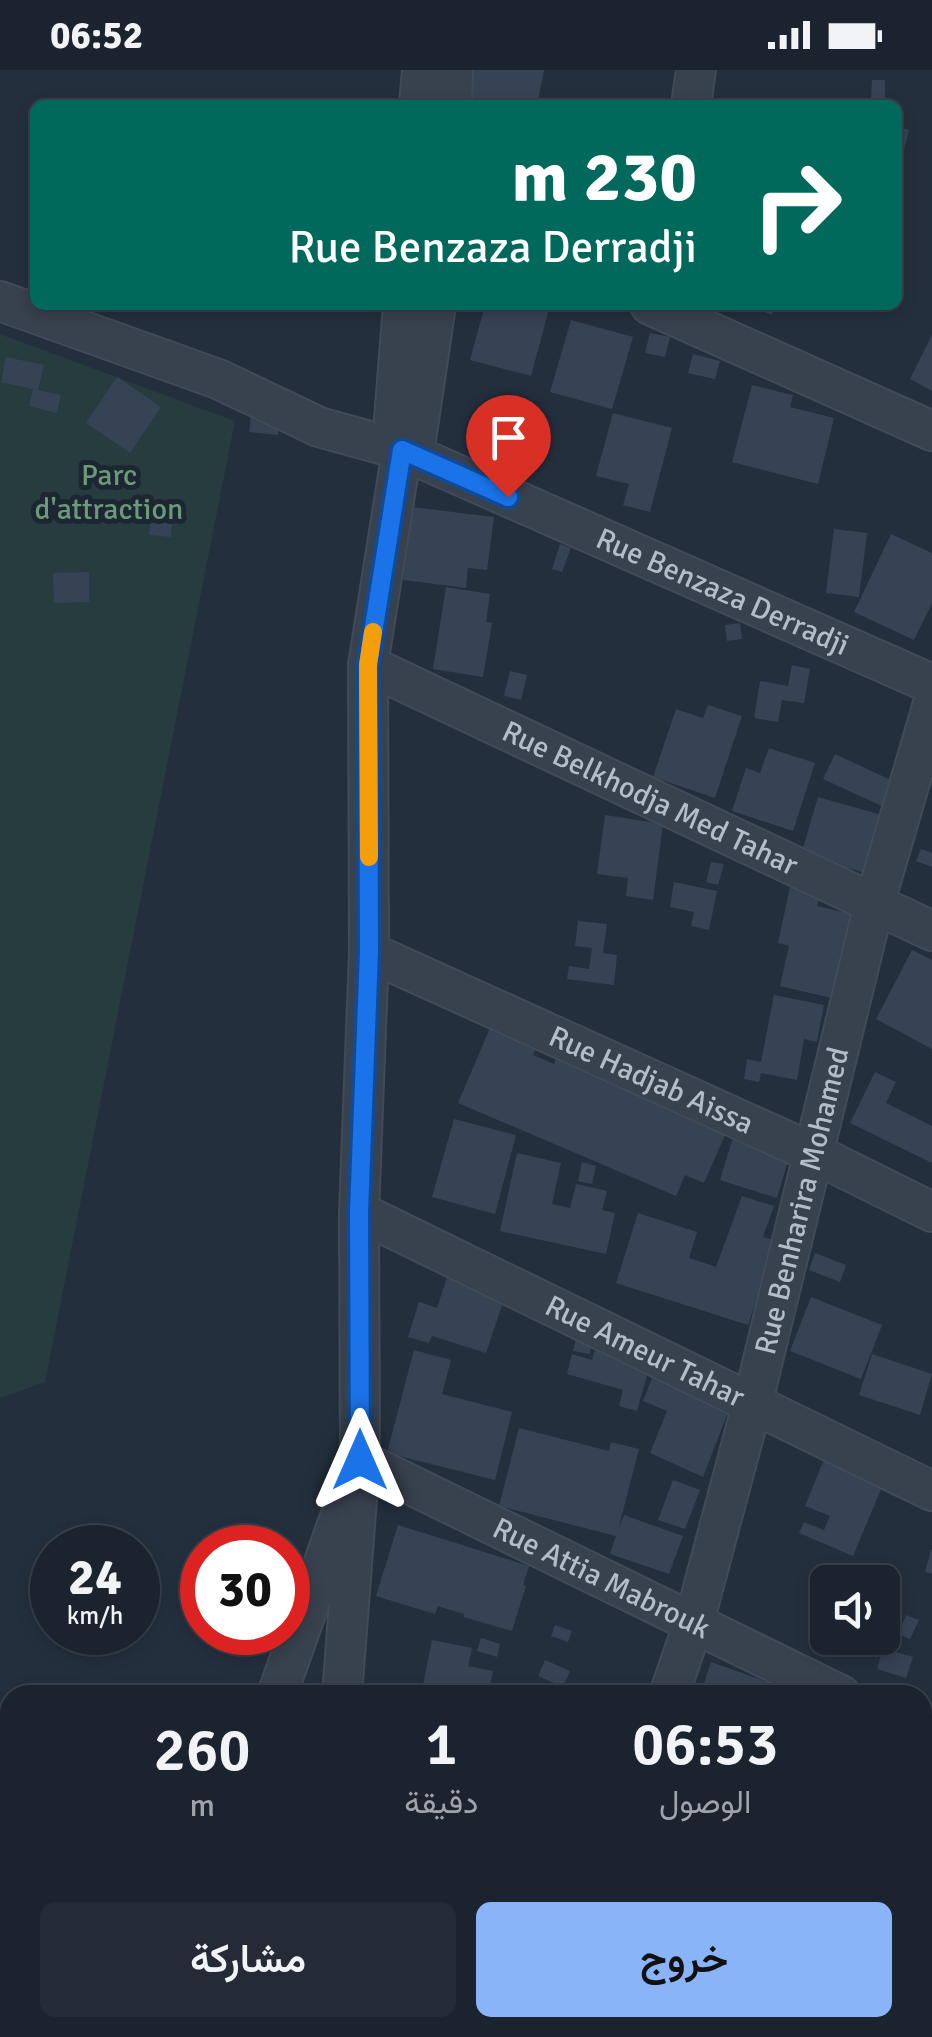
<!DOCTYPE html>
<html lang="ar">
<head>
<meta charset="utf-8">
<style>
  body { margin:0; font-family:Signika,Vazirmatn,sans-serif; background:#242b36; color:#f1f3f6; direction:rtl; height:100vh; display:flex; flex-direction:column; font-size:38px; white-space:nowrap }
  * { box-sizing:border-box; margin:0 }
  p { font-size:32px; color:#a0a4aa }
  .icon { flex:none; width:55px; height:55px; fill:none; stroke:currentColor; stroke-width:2; stroke-linecap:round; stroke-linejoin:round }
  .map { position:relative; flex:1; overflow:hidden; direction:ltr }
  .details { position:absolute; left:0px; top:1615px; width:932px; height:352px; display:flex; flex-direction:column; background:#1b232e; border-radius:30px 30px 0 0; box-shadow:0 5px 15px #0003,0 0 0 2px #39404a; direction:rtl }
  .details>* { flex:none }
  .guide { position:absolute; left:30px; top:30px; width:872px; height:210px; border-radius:15px; box-shadow:0 5px 15px #0003,0 0 0 2px #39404a; direction:rtl; background:#00695c; color:#fff; overflow:hidden }
  .fabs { position:absolute; left:810px; top:1495px; display:grid; gap:20px }
  .fabs a { display:grid; place-items:center; width:90px; height:90px; border-radius:15px; background:#1b232e; box-shadow:0 5px 15px #0003,0 0 0 2px #39404a; font-size:50px }
  .speed { position:absolute; left:30px; top:1455px; display:flex; gap:20px; font-size:50px; font-weight:700; text-align:center }
  .speed>* { display:grid; place-content:center; width:130px; height:130px; border-radius:50%; background:#1b232e; box-shadow:0 5px 15px #0003,0 0 0 2px #39404a; line-height:1 }
  .speed small { font-size:25px; font-weight:400 }
  .speed .limit { border:15px solid #d22; background:#fff; color:#111 }
  .pin { position:absolute; display:grid; place-items:center; width:85px; height:85px; color:#fff; margin:-102px -42px; border-radius:50% 50% 50% 0; rotate:-45deg; box-shadow:0 0 10px #0007 }
  .pin .icon { rotate:45deg }
  .me { position:absolute; width:110px; margin:-55px; rotate:0deg; stroke-linejoin:round; filter:drop-shadow(0 0 8px #0008) }
  .turn { display:flex; align-items:center; gap:35px; height:210px; padding:0 40px; font-size:45px }
  .turn .icon { width:130px; height:130px; stroke-width:2.5 }
  .turn b { display:block; font-size:70px; line-height:85px }
  .eta { display:flex; justify-content:space-evenly; align-items:center; height:170px; text-align:center }
  .eta b { font-size:60px; font-weight:600; line-height:70px }
  .action { display:flex; gap:20px; margin-top:auto; padding:20px 40px }
  .action a { flex:1; height:115px; border-radius:15px; background:#8ab4f8; color:#111; font-size:40px; font-weight:600; line-height:115px; text-align:center }
  .action a+a { background:#242b36; color:#f1f3f6 }
  .status { display:flex; justify-content:space-between; align-items:center; height:70px; padding:0 50px; background:#1b232e; direction:ltr }
  .status svg { height:28px; fill:currentColor }
  .map>svg:first-child { display:block }
  .green { fill:#263c3f }
  .building { fill:#364354 }
  .lines { fill:none; stroke-linecap:round; stroke-linejoin:round }
  .minor-casing { stroke:#414a57; stroke-width:42 }
  .minor { stroke:#38414e; stroke-width:38 }
  .route-casing { stroke:#114b97; stroke-width:25 }
  .route { stroke:#1a73e8; stroke-width:18 }
  .slow { stroke:#f59e0b; stroke-width:18 }
  .labels { text-anchor:middle; dominant-baseline:central; stroke-width:10; stroke-linejoin:round; paint-order:stroke }
  .park-label { font-size:30px; fill:#6b9a76; stroke:#1d2633 }
  .street-label { font-size:30px; fill:#b4bcc9; stroke:#1d2633 }
</style>
</head>
<body>
<div class="status"><b>06:52</b><svg viewBox="0 0 49 12"><path d="M0 12V9h3v3zM5 12V6h3v6zM10 12V3h3v9zM15 12V0h3v12zM26 1h20v11H26zM47 4h2v5h-2z"/></svg></div>
<div class="map">
<svg width="932" height="1967" viewBox="0 0 932 1967">
  <rect width="100%" height="100%" fill="#242f3e"/>
  <!-- green -->
  <path class="green" d="M0 264 235 351 45 1312 0 1328Z"/>
  <!-- building -->
  <path class="building" d="M465 0H544L537 35H488L459 29Z
    M872 10H885V30L871 31Z
    M898 57 909 60 903 84 898 82Z
    M485 235H542L541 237 549 239 531 306 470 290Z
    M747 235H776L772 245Z
    M571 250 633 267 612 339 550 322Z
    M650 263 670 267 665 287 645 283Z
    M932 265V321L910 309Z
    M693 284 720 291 715 309 688 303Z
    M6 287 44 295 38 320 61 325 57 343 29 336 33 319 1 312Z
    M117 307 161 337 130 383 86 353Z
    M752 315 793 325 790 337 834 348 818 414 732 392Z
    M252 336 280 339 278 365 249 362Z
    M613 343 672 358 650 442 623 435 629 414 596 406Z
    M152 433 174 435 171 467 149 465Z
    M412 437 494 447 487 500 468 498 466 518 403 510Z
    M834 459 867 463 859 527 826 523Z
    M891 464 932 483V533L914 570 854 542Z
    M560 474 571 478 562 502 552 499Z
    M89 502V532L54 533 53 503Z
    M446 517 490 524 486 552 492 553 483 607 433 599Z
    M740 553 742 569 727 571 725 555Z
    M792 595 810 599 804 633 782 630 778 652 754 648 760 611 788 616Z
    M510 601 527 605 521 630 504 626Z
    M708 635 742 646 715 728 653 707 676 639 703 648Z
    M769 678 815 693 793 761 732 741 746 698 760 703Z
    M835 684 895 712 884 737 823 709Z
    M818 727 882 745 866 803 801 785Z
    M605 745 663 754 653 830 626 826 628 808 597 804Z
    M921 779 932 783V797L916 791Z
    M711 792 724 794 718 815 706 812Z
    M674 812 717 821 709 860 691 856 694 842 670 837Z
    M790 817 820 825 817 836 855 845 836 929 780 916 789 876 778 873Z
    M578 851 607 854 603 883 617 885 614 915 567 909 569 896 589 899 592 878 575 876Z
    M912 880 932 890V979L876 949Z
    M774 925 824 935 817 972 804 969 797 1010 761 1003 759 1012 744 1009 747 989 761 992Z
    M493 951 539 971 533 985 554 994 558 983 729 1056 704 1113 685 1105 676 1126 458 1033Z
    M875 1002 896 1012 886 1033 932 1056V1093L850 1053Z
    M454 1049 516 1065 495 1144 432 1127Z
    M734 1064 791 1081 777 1128 720 1110Z
    M517 1083 561 1093 552 1134 570 1138 576 1114 607 1121 602 1140 615 1143 606 1184 500 1161Z
    M582 1092 596 1096 592 1114 578 1111Z
    M742 1126 774 1136 763 1167 773 1170 764 1196 767 1197 748 1255 616 1213 638 1143 697 1162 689 1188 716 1197Z
    M815 1183 846 1195 840 1212 809 1200Z
    M447 1207 505 1226 486 1283 432 1266 429 1273 408 1267 419 1232 437 1238Z
    M811 1227 882 1255 861 1309 790 1281Z
    M579 1256 594 1259 590 1284 573 1281Z
    M598 1269 653 1284 637 1341 619 1336 623 1320 567 1304 572 1284 592 1290Z
    M414 1280 451 1290 442 1324 512 1342 495 1410 387 1383Z
    M872 1284 932 1304 920 1345 859 1325Z
    M658 1293 735 1324 703 1407 650 1383 667 1341 643 1331Z
    M519 1358 609 1381 611 1372 639 1379 618 1460 624 1445 683 1466 669 1504 610 1484 616 1466 499 1436Z
    M830 1375 889 1400 853 1486 799 1463 804 1452 824 1460 830 1446 805 1436Z
    M673 1410 700 1420 685 1459 658 1450Z
    M398 1455 529 1496 523 1515 526 1516 512 1561 464 1547V1544L438 1536 435 1544 376 1526Z
    M931 1480H932V1504L925 1502Z
    M906 1545 919 1550 910 1569 898 1564Z
    M555 1555 572 1561 568 1572 551 1566Z
    M481 1568 500 1574 497 1587 477 1581Z
    M432 1570 472 1578 468 1596 493 1601 488 1625H421Z
    M883 1578 913 1587 906 1608 877 1599Z
    M545 1590 570 1601 563 1617 538 1606Z
    M711 1592 776 1615 773 1625H700Z
    M922 1800 932 1803V1903L922 1899Z
    M0 1802 10 1806V1958H59L55 1967H0Z
    M620 1958H674L690 1964 693 1959 712 1967H616Z
    M787 1958H828L824 1967H810Z"/>
  <g class="lines">
    <!-- minor casing -->
    <g class="minor-casing">
      <g id="minor">
        <path d="M419 35 422 0"/>
        <path d="M452 35 453 0"/>
        <path d="M691 35 696 0"/>
        <path id="s1" d="M0 231 218 309 319 357 402 380 932 614"/>
        <path d="M650 235 932 361"/>
        <path d="M408 376 416 370 436 235"/>
        <path id="s2" d="M368 595 932 861"/>
        <path id="s3" d="M369 882 813 1083 932 1142"/>
        <path id="s4" d="M359 1142 932 1421"/>
        <path id="s5" d="M277 1625 360 1390 841 1625"/>
        <path d="M342 1625 360 1390 359 1142 369 882 368 595 402 380 393 362 403 235"/>
        <path id="s6" d="M669 1625 694 1552 752 1335 874 835 932 637"/>
        <path d="M922 1665 932 1670"/>
        <path d="M922 1944 932 1949"/>
        <path d="M430 1958 446 1967"/>
        <path d="M143 1967 148 1958"/>
        <path d="M561 1967 564 1958"/>
      </g>
    </g>
    <!-- minor -->
    <use href="#minor" class="minor"/>
  </g>
  <g class="lines">
    <!-- route casing -->
    <g class="route-casing">
      <path id="route" d="M360 1390 359 1142 369 882 368 595 402 380 508 427"/>
    </g>
    <!-- route -->
    <use href="#route" class="route"/>
    <!-- slow -->
    <path class="slow" d="M369 787 368 595 373 562"/>
  </g>
  <g class="labels">
    <!-- park labels -->
    <g class="park-label">
      <text x="109" y="405">Parc<tspan x="109" dy="34">d'attraction</tspan></text>
    </g>
    <!-- street labels -->
    <g class="street-label">
      <text stroke="none"><textPath href="#s1" startOffset="780">Rue Benzaza Derradji</textPath></text>
      <text stroke="none"><textPath href="#s2" startOffset="312">Rue Belkhodja Med Tahar</textPath></text>
      <text stroke="none"><textPath href="#s3" startOffset="310">Rue Hadjab Aissa</textPath></text>
      <text stroke="none"><textPath href="#s6" startOffset="512">Rue Benharira Mohamed</textPath></text>
      <text stroke="none"><textPath href="#s4" startOffset="318">Rue Ameur Tahar</textPath></text>
      <text stroke="none"><textPath href="#s5" startOffset="518">Rue Attia Mabrouk</textPath></text>
    </g>
  </g>
</svg>
<div class="fabs">
<a><svg class="icon" aria-label="sound" viewBox="0 0 24 24"><path d="M4 9h4l5-4v14l-5-4H4zM17 9q2 3 0 6"/></svg></a>
</div>
<div class="speed"><div>24<small>km/h</small></div><div class="limit">30</div></div>
<div class="pin" style="left:508px;top:427px;background:#d93025"><svg class="icon" aria-label="arrive" viewBox="0 0 24 24"><path d="M6 21V4h12l-3 4 3 4H6"/></svg></div>
<svg class="me" style="left:360px;top:1390px" viewBox="-20 -20 40 40"><path d="M0-17L14 15 0 8-14 15z" fill="#1a73e8" stroke="#fff" stroke-width="4"/></svg>
<div class="guide">
<div class="turn"><svg class="icon" aria-label="right" viewBox="0 0 24 24"><path d="M7 20v-9h11M14 6l5 5-5 5"/></svg><div><b>230 m</b>Rue Benzaza Derradji</div></div>
</div>
<section class="details">
<div class="eta">
<div><b>06:53</b><p>الوصول</p></div>
<div><b>1</b><p>دقيقة</p></div>
<div><b>260</b><p>m</p></div>
</div>
<div class="action"><a>خروج</a><a>مشاركة</a></div>
</section>
</div>
</body>
</html>
